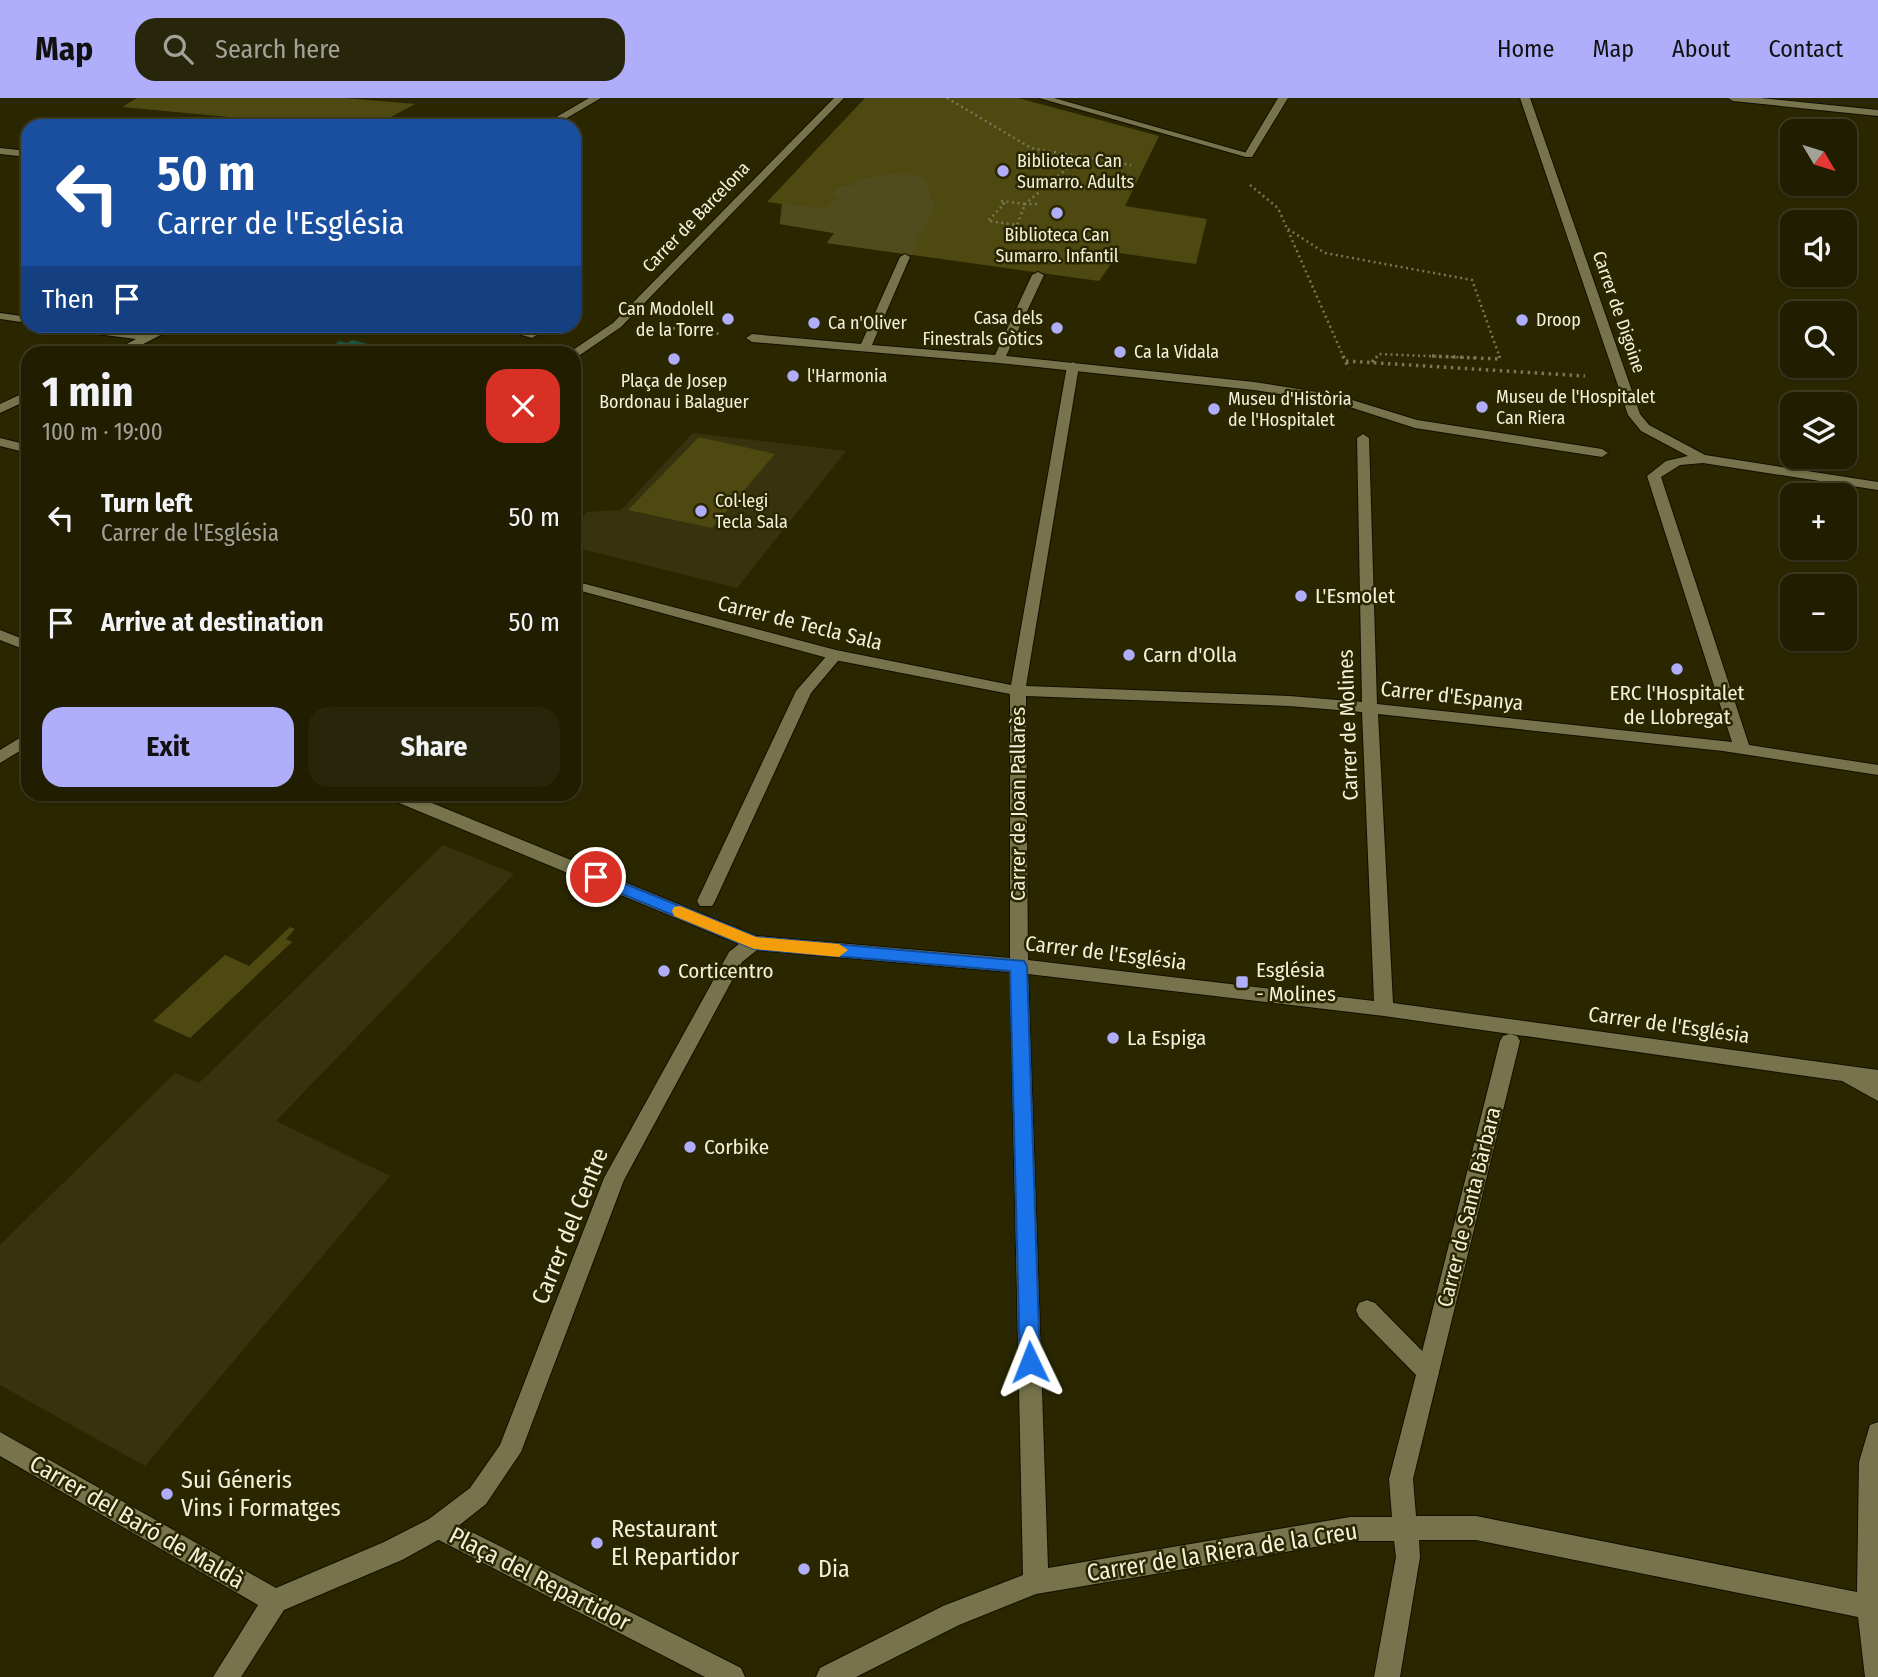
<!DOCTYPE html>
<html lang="en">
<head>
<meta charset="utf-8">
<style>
  body { margin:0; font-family:"Fira Sans Condensed",sans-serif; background:#28260a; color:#f1f3f6; height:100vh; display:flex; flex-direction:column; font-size:26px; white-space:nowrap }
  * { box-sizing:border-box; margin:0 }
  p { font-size:23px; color:#a2a299 }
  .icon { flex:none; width:38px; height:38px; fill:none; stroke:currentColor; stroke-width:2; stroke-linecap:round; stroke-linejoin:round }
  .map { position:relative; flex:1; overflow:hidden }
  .details { position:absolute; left:21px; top:248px; width:560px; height:455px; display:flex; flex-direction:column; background:#201d00; border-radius:21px; box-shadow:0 2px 5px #0004,0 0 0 2px #3d3b22 }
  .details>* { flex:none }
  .guide { position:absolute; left:21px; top:21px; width:560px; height:214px; border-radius:21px; box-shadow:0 2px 5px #0004,0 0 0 2px #3d3b22; background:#1a4fa0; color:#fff; overflow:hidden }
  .needle { width:46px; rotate:128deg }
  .controls { position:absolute; left:1780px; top:21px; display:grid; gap:14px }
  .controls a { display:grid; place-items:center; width:77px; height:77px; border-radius:14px; background:#201d00; box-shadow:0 2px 5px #0004,0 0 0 2px #3d3b22; font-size:35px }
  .pin { position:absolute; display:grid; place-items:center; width:60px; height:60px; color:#fff; margin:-30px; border:4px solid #fff; border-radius:50%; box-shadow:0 2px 7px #0007 }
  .me { position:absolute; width:77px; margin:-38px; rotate:358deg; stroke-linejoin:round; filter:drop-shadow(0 0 5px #0008) }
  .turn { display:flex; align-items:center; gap:24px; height:147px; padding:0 21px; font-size:32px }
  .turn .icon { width:91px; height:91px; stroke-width:2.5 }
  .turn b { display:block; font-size:49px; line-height:60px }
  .then { display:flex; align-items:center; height:66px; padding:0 21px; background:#0003; gap:14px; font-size:26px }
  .round { display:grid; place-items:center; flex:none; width:74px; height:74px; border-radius:21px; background:#28260a }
  .head { display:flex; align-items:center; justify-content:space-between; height:119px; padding:0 21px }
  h1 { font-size:42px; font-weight:700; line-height:52px }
  .action { display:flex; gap:14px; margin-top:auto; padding:14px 21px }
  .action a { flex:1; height:80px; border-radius:21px; background:#b0aefa; color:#111; font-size:28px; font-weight:700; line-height:80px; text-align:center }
  .action a+a { background:#28260a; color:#f1f3f6 }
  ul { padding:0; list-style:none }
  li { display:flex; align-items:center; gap:21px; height:105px; padding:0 21px }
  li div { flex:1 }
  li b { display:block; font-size:26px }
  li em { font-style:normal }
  header { display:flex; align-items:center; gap:42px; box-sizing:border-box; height:98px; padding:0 35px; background:#b0aefa; color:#111 }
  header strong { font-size:33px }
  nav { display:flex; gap:38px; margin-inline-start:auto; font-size:24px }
  .search { width:490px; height:63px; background:#28260a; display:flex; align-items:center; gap:18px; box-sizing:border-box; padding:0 24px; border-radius:21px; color:#a2a299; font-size:26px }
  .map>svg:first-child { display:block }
  .built { fill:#36330e }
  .green { fill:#4e4911 }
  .forest { fill:#4f4c1d }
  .water { fill:#1d533e }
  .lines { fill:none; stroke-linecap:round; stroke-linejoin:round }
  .pedestrian-casing { stroke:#120f00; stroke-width:2 }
  .minor-casing { stroke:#120f00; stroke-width:2 }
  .tertiary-casing { stroke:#120f00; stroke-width:2 }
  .path-far1 { stroke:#797757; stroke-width:2.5; stroke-dasharray:2 3.5; stroke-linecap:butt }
  .path { stroke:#797757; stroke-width:3.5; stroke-dasharray:2.5 4.5; stroke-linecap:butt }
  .pedestrian { fill:#77744d; fill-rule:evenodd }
  .minor { fill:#77744d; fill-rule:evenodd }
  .tertiary { fill:#77744d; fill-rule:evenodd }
  .route { fill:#1a73e8; stroke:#114b97; stroke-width:2 }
  .slow { fill:#f59e0b }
  .poi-dot { fill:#b0aefa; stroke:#2a2700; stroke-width:2.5 }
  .labels { text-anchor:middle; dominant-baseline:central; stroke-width:5; stroke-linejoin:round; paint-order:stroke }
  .far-poi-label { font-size:18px; fill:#f2f1dc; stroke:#2a2700; text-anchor:start }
  .far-street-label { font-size:18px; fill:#f2f1dc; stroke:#2a2700 }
  .poi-label { font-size:21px; fill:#f2f1dc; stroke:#2a2700; text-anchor:start }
  .street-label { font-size:21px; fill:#f2f1dc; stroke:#2a2700 }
  .near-street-label { font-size:24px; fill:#f2f1dc; stroke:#2a2700 }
  .near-poi-label { font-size:24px; fill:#f2f1dc; stroke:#2a2700; text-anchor:start }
</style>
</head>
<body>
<header>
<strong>Map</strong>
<div class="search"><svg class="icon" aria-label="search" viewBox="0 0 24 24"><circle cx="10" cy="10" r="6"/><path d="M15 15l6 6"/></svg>Search here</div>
<nav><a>Home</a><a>Map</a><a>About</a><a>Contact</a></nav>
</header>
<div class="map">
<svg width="1878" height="1579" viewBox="0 0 1878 1579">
  <rect width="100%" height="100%" fill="#2a2700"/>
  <!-- built -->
  <path class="built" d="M693 335 846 353 737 490 574 449V429L587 414 621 412Z
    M443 747 514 776 276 1023 390 1078 145 1368 0 1287V1147L175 975 199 985Z"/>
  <!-- green -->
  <path class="green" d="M137 0H344L415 6 374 28H327L122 9Z
    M865 0H1018L1159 38 1125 108 1207 121 1196 166 1119 155 1099 183 827 145 834 135 780 126 782 106 767 104Z
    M699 339 775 356 712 430 628 412Z
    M290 829 295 831 286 841 292 844 190 940 153 923 225 857 249 868Z"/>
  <!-- forest -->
  <path class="forest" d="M888 76 917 77 925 81 935 110 917 141 912 157 827 145 834 135 780 126 782 106 824 110 838 101 833 95 840 88 854 87 853 83Z"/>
  <!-- water -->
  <path class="water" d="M352 242 392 252 387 256 333 255 339 250 333 248 340 243 347 245Z"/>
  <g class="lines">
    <!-- pedestrian casing -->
    <g class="pedestrian-casing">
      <path id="pedestrian" d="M1039 0H1054L1254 57 1246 59Z
        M0 50 28 53V59L0 56Z
        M905 156 910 159 872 247 995 257 1032 177 1038 174 1044 177 1006 258 1254 284 1336 297 1417 322 1602 351 1608 355 1602 359 1415 330 1334 304 1254 292 999 265 752 244 746 240 752 236 861 246 900 159Z
        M491 228H510L538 236 532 240Z
        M835 552 843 557 811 595 715 803 712 808H700L697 803 796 593 830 554Z
        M1510 936 1517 938 1520 943 1439 1274 1436 1281 1428 1284 1420 1281 1417 1274 1500 943 1503 938Z
        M438 1417 741 1570 745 1579H705L429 1437 426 1429 429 1421Z"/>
    </g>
    <!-- minor casing -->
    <g class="minor-casing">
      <path id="minor" d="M589 0H601L553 28H541Z
        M1278 0H1288L1252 59H1246L1244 57Z
        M1520 0H1530L1640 316 1649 327 1705 357 1878 384V392L1703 365 1680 367 1661 379 1749 647 1878 667V677L1723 653 1378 616 1393 905 1878 972V1003L1842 983 1384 918 1028 876 1048 1470 1350 1419H1392L1389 1381 1416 1277 1359 1219 1356 1212 1359 1205 1367 1202 1375 1205 1436 1267 1439 1274 1413 1381 1416 1418H1476L1857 1494 1859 1364 1870 1327 1878 1324V1579H1865L1858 1519 1476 1442H1419L1420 1459 1400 1579H1374L1396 1459 1394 1443H1350L1036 1496 959 1527 856 1579H816L820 1570 943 1508 1023 1477 1010 874 757 852 742 864 624 1082 521 1354 486 1406 447 1437 402 1462 284 1512 241 1579H213L258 1507 0 1358V1334L276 1490 384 1444 429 1421 470 1390 500 1347 604 1080 729 854 739 846 387 700 385 696H410L756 838 1010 860V596L835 562 574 491V483L836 552 1011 587 1067 268 1073 264 1079 268 1026 588 1289 598 1362 604 1357 340 1363 336 1369 340 1377 606 1732 644 1647 378 1666 363 1688 358 1641 333 1628 317ZM1026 598 1289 608 1362 614 1374 903 1028 862Z
        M1728 0H1760L1878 12V18L1733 3Z
        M0 215 28 219V225L0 221Z
        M59 228H88L147 235 164 228H178L124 256H108L136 241 65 232Z
        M28 293V302L0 315V306Z
        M0 340 28 347V355L0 348Z
        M0 532 28 543V553L0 542Z"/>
    </g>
    <!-- tertiary casing -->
    <g class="tertiary-casing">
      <path id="tertiary" d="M834 0H844L621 229 574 261V256L570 254 613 225Z
        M28 635V648L0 665V652Z"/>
    </g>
    <!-- path-far1 -->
    <path class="path-far1" d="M947 0 1031 50 1131 67
      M1250 87 1278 110 1344 260
      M1001 103 1025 106 1017 127 988 123 1004 106Z
      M1037 106H1025L1081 59
      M1288 131 1325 155 1472 182 1500 260
      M662 229 720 236
      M1376 260 1379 256 1474 260"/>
    <!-- path -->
    <path class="path" d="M1343 258 1349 271
      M1432 258 1500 261 1499 258
      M1346 263 1585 278
      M1372 264 1377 258"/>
    <!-- pedestrian -->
    <use href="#pedestrian" class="pedestrian"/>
    <!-- minor -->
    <use href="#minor" class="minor"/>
    <!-- tertiary -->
    <use href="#tertiary" class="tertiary"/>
  </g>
  <!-- route -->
  <path class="route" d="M596 774 756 839 1024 863 1027 868 1040 1264 1037 1271 1030 1274 1023 1271 1020 1264 1010 873 754 851 591 783 588 779 591 775Z"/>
  <!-- slow -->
  <path class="slow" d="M680 808 756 839 839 846 848 852 839 859 754 851 674 818 672 813 674 809Z"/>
  <!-- markers -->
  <g class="poi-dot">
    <circle cx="1003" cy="73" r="7"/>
    <circle cx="1057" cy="115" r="7"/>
    <circle cx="728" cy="221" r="7"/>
    <circle cx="1522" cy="222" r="7"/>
    <circle cx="814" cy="225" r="7"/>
    <circle cx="1057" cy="230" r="7"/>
    <circle cx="1120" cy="254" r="7"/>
    <circle cx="674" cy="261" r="7"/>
    <circle cx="793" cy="278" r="7"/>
    <circle cx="1482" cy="309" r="7"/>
    <circle cx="1214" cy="311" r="7"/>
    <circle cx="701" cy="413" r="7"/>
    <circle cx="1301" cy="498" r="7"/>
    <circle cx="1129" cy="557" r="7"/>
    <circle cx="1677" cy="571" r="7"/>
    <circle cx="664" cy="873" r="7"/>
    <rect x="1235" y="877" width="14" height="14" rx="3.5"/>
    <circle cx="1113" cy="940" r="7"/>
    <circle cx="690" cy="1049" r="7"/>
    <circle cx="167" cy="1396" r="7"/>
    <circle cx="597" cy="1445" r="7"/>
    <circle cx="804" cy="1471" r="7"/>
  </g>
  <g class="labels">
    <!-- far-poi labels -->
    <g class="far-poi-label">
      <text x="1017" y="63">Biblioteca Can<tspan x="1017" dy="21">Sumarro. Adults</tspan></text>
      <text x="1057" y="137" text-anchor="middle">Biblioteca Can<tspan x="1057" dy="21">Sumarro. Infantil</tspan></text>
      <text x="714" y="211" text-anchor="end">Can Modolell<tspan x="714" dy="21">de la Torre</tspan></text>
      <text x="1043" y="220" text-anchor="end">Casa dels<tspan x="1043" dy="21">Finestrals Gòtics</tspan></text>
      <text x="1536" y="222">Droop</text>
      <text x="828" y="225">Ca n'Oliver</text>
      <text x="1134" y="254">Ca la Vidala</text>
      <text x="807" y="278">l'Harmonia</text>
      <text x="674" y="283" text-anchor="middle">Plaça de Josep<tspan x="674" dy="21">Bordonau i Balaguer</tspan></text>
      <text x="1496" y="299">Museu de l'Hospitalet<tspan x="1496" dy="21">Can Riera</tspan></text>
      <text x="1228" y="301">Museu d'Història<tspan x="1228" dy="21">de l'Hospitalet</tspan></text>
      <text x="715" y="403">Col·legi<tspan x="715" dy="21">Tecla Sala</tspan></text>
    </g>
    <!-- far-street labels -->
    <g class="far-street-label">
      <text transform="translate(696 119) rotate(-46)">Carrer de Barcelona</text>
      <text transform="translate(1619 214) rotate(71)">Carrer de Digoine</text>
    </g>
    <!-- poi labels -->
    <g class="poi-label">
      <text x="1315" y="498">L'Esmolet</text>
      <text x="1143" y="557">Carn d'Olla</text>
      <text x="1677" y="595" text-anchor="middle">ERC l'Hospitalet<tspan x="1677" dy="24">de Llobregat</tspan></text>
      <text x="1256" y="872">Església<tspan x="1256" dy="24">- Molines</tspan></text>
      <text x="678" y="873">Corticentro</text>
      <text x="1127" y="940">La Espiga</text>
      <text x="704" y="1049">Corbike</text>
    </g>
    <!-- street labels -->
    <g class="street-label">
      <text transform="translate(800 525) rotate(14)">Carrer de Tecla Sala</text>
      <text transform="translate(1452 598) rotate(6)">Carrer d'Espanya</text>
      <text transform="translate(1348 627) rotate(-92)">Carrer de Molines</text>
      <text transform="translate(1018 706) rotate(-90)">Carrer de Joan Pallarès</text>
      <text transform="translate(1106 855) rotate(7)">Carrer de l'Església</text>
      <text transform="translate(1669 927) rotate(8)">Carrer de l'Església</text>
      <text transform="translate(1469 1109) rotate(-76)">Carrer de Santa Bàrbara</text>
    </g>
    <!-- near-street labels -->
    <g class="near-street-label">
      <text transform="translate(570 1128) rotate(-68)">Carrer del Centre</text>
      <text transform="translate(137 1424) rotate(30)">Carrer del Baró de Maldà</text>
      <text transform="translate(1222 1454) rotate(-9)">Carrer de la Riera de la Creu</text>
      <text transform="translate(540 1481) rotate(27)">Plaça del Repartidor</text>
    </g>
    <!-- near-poi labels -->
    <g class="near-poi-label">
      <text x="181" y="1382">Sui Géneris<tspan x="181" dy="28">Vins i Formatges</tspan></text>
      <text x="611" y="1431">Restaurant<tspan x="611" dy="28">El Repartidor</tspan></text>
      <text x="818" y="1471">Dia</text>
    </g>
  </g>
</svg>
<div class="controls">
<a><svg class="needle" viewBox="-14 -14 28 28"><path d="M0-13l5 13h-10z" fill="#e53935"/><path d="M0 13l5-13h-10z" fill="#a2a299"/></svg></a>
<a><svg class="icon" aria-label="sound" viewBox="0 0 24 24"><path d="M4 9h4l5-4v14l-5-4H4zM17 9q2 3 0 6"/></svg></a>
<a><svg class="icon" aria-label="search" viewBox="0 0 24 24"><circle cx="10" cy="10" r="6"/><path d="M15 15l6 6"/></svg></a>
<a><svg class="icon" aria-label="layers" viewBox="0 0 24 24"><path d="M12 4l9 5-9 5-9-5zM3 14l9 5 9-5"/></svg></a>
<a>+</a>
<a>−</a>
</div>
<div class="pin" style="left:596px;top:779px;background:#d93025"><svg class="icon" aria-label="arrive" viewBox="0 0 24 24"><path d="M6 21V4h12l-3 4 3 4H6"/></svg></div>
<svg class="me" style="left:1030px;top:1264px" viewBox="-20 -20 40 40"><path d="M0-17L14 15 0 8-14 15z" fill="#1a73e8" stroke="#fff" stroke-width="4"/></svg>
<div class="guide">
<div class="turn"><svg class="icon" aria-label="left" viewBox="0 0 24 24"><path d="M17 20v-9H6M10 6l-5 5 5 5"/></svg><div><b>50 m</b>Carrer de l'Església</div></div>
<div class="then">Then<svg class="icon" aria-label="arrive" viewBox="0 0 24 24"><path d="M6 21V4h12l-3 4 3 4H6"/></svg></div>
</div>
<section class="details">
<div class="head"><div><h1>1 min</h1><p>100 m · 19:00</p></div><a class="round" style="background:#d93025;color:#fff"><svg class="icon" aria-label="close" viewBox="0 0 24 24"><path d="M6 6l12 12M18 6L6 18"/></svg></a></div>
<ul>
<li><svg class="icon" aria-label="left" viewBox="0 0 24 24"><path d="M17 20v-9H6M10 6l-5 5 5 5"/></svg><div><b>Turn left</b><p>Carrer de l'Església</p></div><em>50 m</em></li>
<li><svg class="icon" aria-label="arrive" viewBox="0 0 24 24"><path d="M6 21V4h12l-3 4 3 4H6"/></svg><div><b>Arrive at destination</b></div><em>50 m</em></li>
</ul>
<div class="action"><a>Exit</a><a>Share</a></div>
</section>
</div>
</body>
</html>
